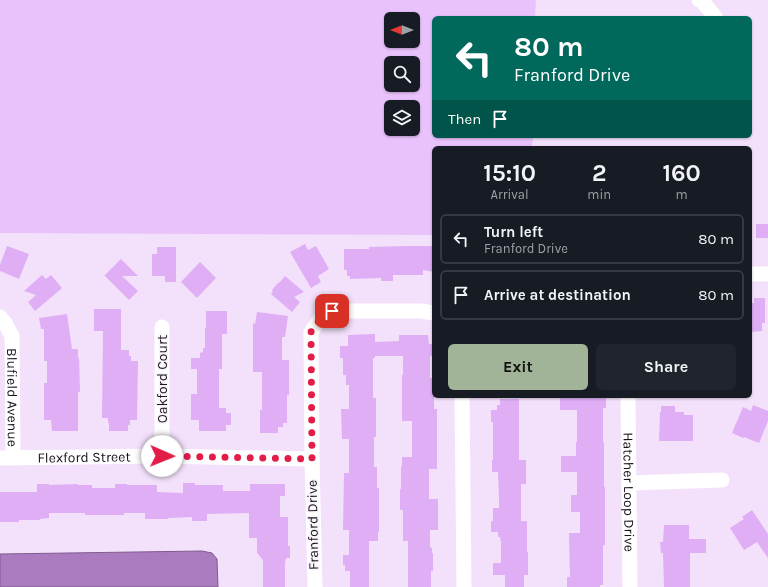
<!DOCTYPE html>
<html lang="en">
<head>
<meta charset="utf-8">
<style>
  body { margin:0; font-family:Karla,sans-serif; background:#20242c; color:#f1f3f6; height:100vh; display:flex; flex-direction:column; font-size:15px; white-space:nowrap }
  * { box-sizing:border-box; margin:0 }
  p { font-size:13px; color:#9ea1a6 }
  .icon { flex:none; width:22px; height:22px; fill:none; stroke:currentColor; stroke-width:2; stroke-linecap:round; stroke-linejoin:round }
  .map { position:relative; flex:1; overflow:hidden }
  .details { position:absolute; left:432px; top:146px; width:320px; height:252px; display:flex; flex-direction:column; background:#171b24; border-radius:6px; box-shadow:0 1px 3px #0004 }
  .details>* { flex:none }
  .banner { position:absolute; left:432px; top:16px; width:320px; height:122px; border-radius:6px; box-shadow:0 1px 3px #0004; background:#00695c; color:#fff; overflow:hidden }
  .needle { width:26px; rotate:270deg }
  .controls { position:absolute; left:384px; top:12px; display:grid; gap:8px }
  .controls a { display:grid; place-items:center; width:36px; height:36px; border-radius:6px; background:#171b24; box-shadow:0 1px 3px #0004; font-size:20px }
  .pin { position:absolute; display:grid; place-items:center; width:34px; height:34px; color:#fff; margin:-17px; border-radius:8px; box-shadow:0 2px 6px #0006 }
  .me { position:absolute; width:44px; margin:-22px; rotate:91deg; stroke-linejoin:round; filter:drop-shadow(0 0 3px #0008) }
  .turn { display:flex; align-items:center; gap:14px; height:84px; padding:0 16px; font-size:18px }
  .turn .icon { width:52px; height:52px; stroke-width:2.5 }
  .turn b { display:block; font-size:28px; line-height:34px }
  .then { display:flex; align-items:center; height:38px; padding:0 16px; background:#0003; gap:8px; font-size:15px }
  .eta { display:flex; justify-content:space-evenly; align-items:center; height:68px; text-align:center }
  .eta b { font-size:24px; font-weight:700; line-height:28px }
  .cta { display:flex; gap:8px; margin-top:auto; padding:8px 16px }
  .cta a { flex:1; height:46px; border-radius:6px; background:#a1b498; color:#111; font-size:16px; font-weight:700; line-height:46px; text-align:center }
  .cta a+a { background:#20242c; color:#f1f3f6 }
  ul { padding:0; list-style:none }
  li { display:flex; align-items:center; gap:12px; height:50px; margin:0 8px 6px; padding:0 8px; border:2px solid #363941; border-radius:6px }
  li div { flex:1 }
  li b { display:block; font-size:15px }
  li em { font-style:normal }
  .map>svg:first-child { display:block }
  .green { fill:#e9c2fc; fill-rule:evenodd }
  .water { fill:#aa7bbf; stroke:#7f5c8e }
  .building { fill:#dfaef5 }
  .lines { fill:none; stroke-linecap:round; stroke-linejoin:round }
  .minor { stroke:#fff; stroke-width:15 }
  .route { stroke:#e11d48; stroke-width:7; stroke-dasharray:0 12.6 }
  .labels { text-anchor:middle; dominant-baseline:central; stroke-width:3; stroke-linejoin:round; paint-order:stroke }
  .street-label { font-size:14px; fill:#1a121d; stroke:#f8f4fb }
</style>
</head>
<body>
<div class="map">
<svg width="768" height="587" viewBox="0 0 768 587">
  <rect width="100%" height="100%" fill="#f3e1fb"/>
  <!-- green -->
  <path class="green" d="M0 0H536L535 18H434V136H533L532 148H434V235L0 233ZM391 19H413V41H391ZM391 63H413V85H391ZM391 107H413V129H391Z"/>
  <!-- water -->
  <path class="water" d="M202 551 212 553 217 559 218 587H0V554Z"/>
  <!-- building -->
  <path class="building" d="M756 224H768V238H756Z
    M305 244 308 250 316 246 329 269 318 276 321 282 311 288 290 252Z
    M7 246 29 254 19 279 0 271V265Z
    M406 246H434V272L423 270V275H393V281H381V278L350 279V276H347V270H344V249H369V247Z
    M157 247H176V282H165V276H152V254H157Z
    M121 259 138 276H122L138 291 129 300 105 276H104Z
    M200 262 216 278 197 298 181 282Z
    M42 275 46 279 51 275 62 288 35 311 28 302 36 295 24 291Z
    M285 276 304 292 294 297 300 302 292 312 271 294 273 291 272 290 278 283 280 282Z
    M754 298H765V323H762V331L750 332V303H754Z
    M94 309H121V350H129V356H131V361H138L137 420H130V425H128V431H109V423H108V418H102L103 331H94Z
    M206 311H227V334H222V369H219V408H226V413H231V425H226V431H199V420H191V394H197V369H191V358H200V353L203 352V348H205V328H206Z
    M257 312 288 316 285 337H282V360H289V395H287V423H283V427H278V433H260V410H262V372H253V323L255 324Z
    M67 314 72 349H78V358H79L80 392H78V431H52L51 420H44V383H47V361H44V329H41L39 318Z
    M375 334V342L399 341V335H428L429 344H434V356H430V378H434V409H437V469H429V499H438V530H430V547L432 548V553H433V571H431V587H408V541H403V510H400V489H401V466H402V457H412V421H402V375H403V356H375V358H373V398H376V437H374V467H377V488H379V532H378V541H369V587H350V571H345V565H343V555H349V530H343L344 473H349V439H342L341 409H349V385H346V375H343V358H340V346H348V335Z
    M560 396H606V408H603V442H604V487H605V545H603V585H600V587H567V577H570L569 533H580V512H571V495H577V472H561V456H576V442H577V410H560Z
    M500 399H519V460H526V484H521V521H527V552H528V575H524V587H505V575H493V563H501V543L500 537H498V532H491V521H493V508H499V498L498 472H492V460H493V422H491V410H497V405H500Z
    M753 405 768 411V421L759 443 744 437 743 438 732 433 743 407 751 411Z
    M661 406H675V412H684V415H693V441H659L660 412H661Z
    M183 483H195V485H223V491H250V484H285V496H280V517H288V546H290V558H286L285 563V587H263V560L257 553V538H249V513L207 514V521H192V517L168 518V519H145V513H124V515H85V513H49V518L40 519V520H19V522H0V492H37V484H49V485L78 484V485H92V488H115V484H127V485H157V492L183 493Z
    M752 510 768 534V558L757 542 744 550 730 528 744 519 742 517Z
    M664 525H689V539H706V553H690V587H664L663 553H661L660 542H663Z"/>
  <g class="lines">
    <!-- minor -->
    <g class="minor">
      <path d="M699 0 702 1 716 18"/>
      <path d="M750 274H768"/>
      <path id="s1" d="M0 317 5 323 12 336 13 457"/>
      <path d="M162 327V456"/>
      <path d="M462 396 464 587"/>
      <path id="s2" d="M628 396 630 587"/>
      <path id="s3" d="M0 458 162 456 312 459"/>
      <path d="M629 483 722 480"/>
      <path d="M315 587 312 459 311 332 320 319 331 311H421L434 313"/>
    </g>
  </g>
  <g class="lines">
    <!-- route -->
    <path class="route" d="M162 456 312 459 311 332 320 319 332 311"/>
  </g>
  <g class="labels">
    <!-- street labels -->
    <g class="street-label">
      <text transform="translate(162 379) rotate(-90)">Oakford Court</text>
      <text stroke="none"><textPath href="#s1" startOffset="84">Blufield Avenue</textPath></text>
      <text stroke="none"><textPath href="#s3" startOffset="84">Flexford Street</textPath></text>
      <text stroke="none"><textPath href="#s2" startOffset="96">Hatcher Loop Drive</textPath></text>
      <text transform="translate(313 525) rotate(-91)">Franford Drive</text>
    </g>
  </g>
</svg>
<div class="controls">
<a><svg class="needle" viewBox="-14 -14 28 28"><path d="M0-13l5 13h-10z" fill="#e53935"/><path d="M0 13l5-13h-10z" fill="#9ea1a6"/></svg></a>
<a><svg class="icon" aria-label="search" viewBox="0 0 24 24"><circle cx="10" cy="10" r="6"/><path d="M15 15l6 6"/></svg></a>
<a><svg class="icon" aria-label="layers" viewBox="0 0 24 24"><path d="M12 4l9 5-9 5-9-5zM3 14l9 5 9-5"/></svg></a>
</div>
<div class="pin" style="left:332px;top:311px;background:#d93025"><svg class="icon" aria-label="arrive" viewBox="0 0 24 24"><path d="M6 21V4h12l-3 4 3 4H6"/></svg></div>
<svg class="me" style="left:162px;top:456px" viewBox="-20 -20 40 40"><circle r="19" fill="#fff"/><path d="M0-13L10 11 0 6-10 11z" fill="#e11d48"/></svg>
<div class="banner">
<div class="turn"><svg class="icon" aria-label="left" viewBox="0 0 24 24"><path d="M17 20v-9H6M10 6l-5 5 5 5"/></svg><div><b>80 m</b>Franford Drive</div></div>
<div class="then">Then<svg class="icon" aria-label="arrive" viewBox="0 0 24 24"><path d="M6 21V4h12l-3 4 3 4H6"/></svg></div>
</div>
<section class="details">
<div class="eta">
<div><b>15:10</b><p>Arrival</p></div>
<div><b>2</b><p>min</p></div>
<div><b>160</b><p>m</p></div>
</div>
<ul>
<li><svg class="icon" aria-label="left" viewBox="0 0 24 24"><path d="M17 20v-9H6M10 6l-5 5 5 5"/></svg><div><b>Turn left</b><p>Franford Drive</p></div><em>80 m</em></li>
<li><svg class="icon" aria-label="arrive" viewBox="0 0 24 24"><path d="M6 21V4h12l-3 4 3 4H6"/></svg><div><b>Arrive at destination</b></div><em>80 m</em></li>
</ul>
<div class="cta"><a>Exit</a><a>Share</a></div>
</section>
</div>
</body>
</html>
